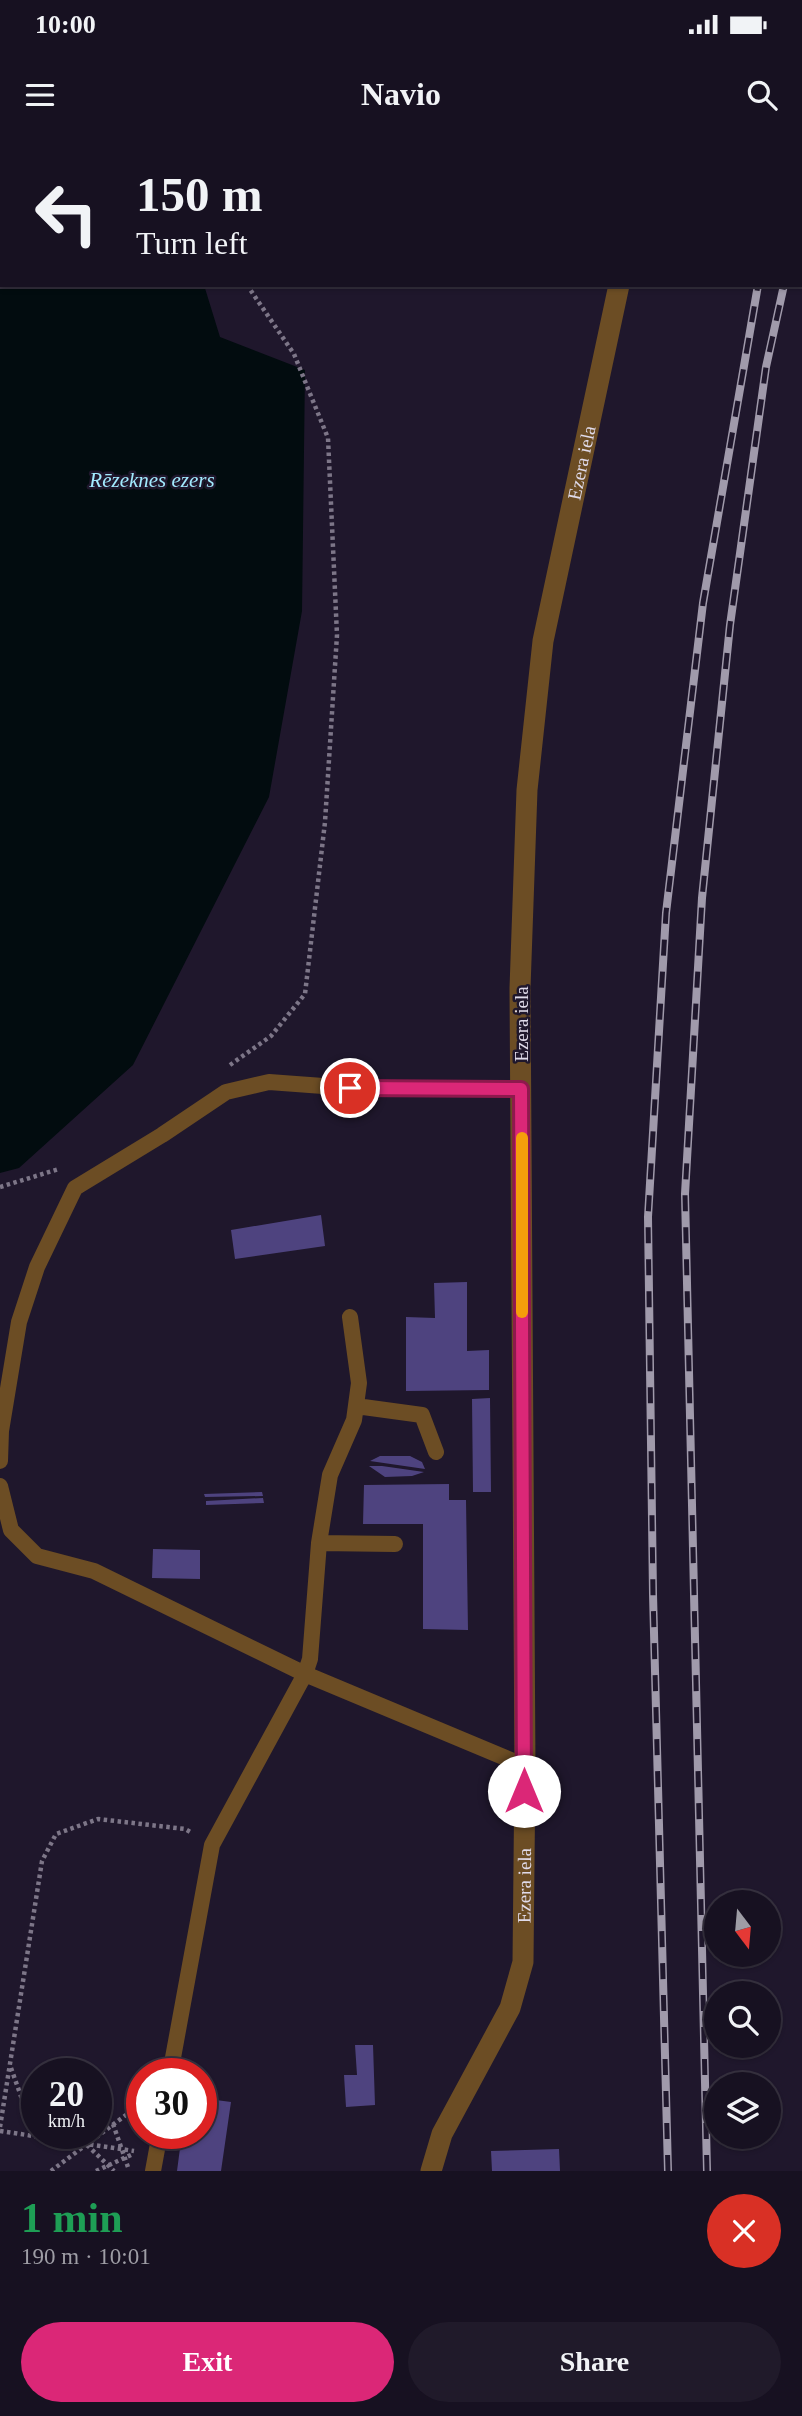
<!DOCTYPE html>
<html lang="en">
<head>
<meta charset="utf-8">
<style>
  body { margin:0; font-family:"Times New Roman",serif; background:#201a2a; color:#f1f3f6; height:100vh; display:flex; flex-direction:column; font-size:26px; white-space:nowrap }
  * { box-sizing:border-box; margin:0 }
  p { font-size:23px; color:#9e9da5 }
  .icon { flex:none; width:38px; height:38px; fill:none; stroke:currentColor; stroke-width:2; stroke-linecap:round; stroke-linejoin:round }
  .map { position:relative; height:2031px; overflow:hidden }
  .details { display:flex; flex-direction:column; background:#171121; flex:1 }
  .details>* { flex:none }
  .top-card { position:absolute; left:0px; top:0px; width:803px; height:147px; box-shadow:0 2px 5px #0004,0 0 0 2px #36313f; background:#171121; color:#f1f3f6; overflow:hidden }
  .needle { width:46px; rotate:164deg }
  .buttons { position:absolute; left:704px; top:1750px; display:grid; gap:14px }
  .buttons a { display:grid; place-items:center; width:77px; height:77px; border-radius:50%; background:#171121; box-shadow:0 2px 5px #0004,0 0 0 2px #36313f; font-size:35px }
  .speed { position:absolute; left:21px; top:1918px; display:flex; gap:14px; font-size:35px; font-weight:700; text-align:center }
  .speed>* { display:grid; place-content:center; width:91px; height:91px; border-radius:50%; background:#171121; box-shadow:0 2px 5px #0004,0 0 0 2px #36313f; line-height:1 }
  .speed small { font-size:18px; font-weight:400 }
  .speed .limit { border:10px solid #d22; background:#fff; color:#111 }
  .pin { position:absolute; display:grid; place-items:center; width:60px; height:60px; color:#fff; margin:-30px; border:4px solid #fff; border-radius:50%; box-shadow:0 2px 7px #0007 }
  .me { position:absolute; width:77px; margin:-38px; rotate:0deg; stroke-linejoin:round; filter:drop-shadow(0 0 5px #0008) }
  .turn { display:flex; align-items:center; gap:24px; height:147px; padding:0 21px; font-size:32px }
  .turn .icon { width:91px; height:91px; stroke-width:2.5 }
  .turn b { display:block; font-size:49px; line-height:60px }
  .round { display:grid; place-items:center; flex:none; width:74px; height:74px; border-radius:37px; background:#201a2a }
  .head { display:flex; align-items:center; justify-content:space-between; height:119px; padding:0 21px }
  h1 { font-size:42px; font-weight:700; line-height:52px; color:#1e9e55 }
  .primary-button { display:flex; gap:14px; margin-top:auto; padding:14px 21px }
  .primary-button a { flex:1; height:80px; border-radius:42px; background:#db2777; color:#fff; font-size:28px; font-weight:700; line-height:80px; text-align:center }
  .primary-button a+a { background:#201a2a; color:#f1f3f6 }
  .status { display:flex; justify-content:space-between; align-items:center; height:49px; padding:0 35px; background:#171121; direction:ltr }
  .status svg { height:19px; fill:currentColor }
  header { display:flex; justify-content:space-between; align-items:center; height:91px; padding:0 21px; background:#171121; font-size:32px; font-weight:700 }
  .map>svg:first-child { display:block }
  .water { fill:#020c0f }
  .building { fill:#4e437f }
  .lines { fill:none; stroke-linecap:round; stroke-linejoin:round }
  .path { stroke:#7d7688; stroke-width:4.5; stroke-dasharray:3.5 3.5; stroke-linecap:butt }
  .lane { stroke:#6c4d24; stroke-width:16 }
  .street { stroke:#6c4d24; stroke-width:21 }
  .rail-casing { stroke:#a09aab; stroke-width:8 }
  .rail { stroke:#1f172c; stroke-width:5; stroke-dasharray:16; stroke-linecap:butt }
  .route-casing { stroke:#8e194d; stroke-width:18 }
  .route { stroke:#db2777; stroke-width:12 }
  .slow { stroke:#f59e0b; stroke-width:12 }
  .labels { text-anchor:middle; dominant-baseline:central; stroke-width:5; stroke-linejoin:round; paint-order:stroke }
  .street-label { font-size:19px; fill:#e0dbea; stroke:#1f172c }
  .water-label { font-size:21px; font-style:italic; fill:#a2eafe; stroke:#1f172c }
</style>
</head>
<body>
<div class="status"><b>10:00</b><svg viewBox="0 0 49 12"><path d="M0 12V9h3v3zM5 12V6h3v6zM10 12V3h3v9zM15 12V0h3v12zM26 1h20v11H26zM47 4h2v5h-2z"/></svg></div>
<header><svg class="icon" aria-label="menu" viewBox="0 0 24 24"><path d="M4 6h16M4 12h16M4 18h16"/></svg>Navio<svg class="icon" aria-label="search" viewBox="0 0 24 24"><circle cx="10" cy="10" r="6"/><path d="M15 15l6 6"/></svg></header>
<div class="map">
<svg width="802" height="2031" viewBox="0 0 802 2031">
  <rect width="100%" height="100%" fill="#1f172c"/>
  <!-- water -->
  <path class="water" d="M0 0 160 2H2V145H204L220 197 305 230 302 471 269 657 133 925 19 1028 0 1033Z"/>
  <!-- building -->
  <path class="building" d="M321 1075 325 1106 235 1119 231 1090Z
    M467 1142V1211L489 1210V1250L406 1251V1177L435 1178 434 1143Z
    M490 1258 491 1352H473L472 1259Z
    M380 1316H410L422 1322 425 1329 370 1321Z
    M369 1326H382L424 1332 412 1336 385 1337Z
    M449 1344V1360H466L468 1490 423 1489V1384H363L364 1345Z
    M262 1352 263 1356 205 1357 204 1354Z
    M263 1358 264 1363 206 1365V1361Z
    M153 1409 200 1410V1439L152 1438Z
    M355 1905H373L375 1965 346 1967 344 1935H357Z
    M201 1958 231 1962 221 2031H177L182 1993H201Z
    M559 2009 560 2031H492L491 2011Z"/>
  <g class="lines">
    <!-- path -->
    <path class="path" d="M119 0 120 2
      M230 925 271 896 305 854 325 682 337 495 328 298 294 214 247 145
      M0 1047 59 1029
      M11 1928 35 1996
      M113 1984 129 2030
      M0 1987 42 1721 56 1694 98 1679 185 1689 192 1693
      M0 1991 134 2011
      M87 2005 114 2031
      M51 2031 142 1963
      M96 2031 133 2014"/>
    <!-- lane -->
    <path class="lane" d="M356 1266 422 1275 436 1312
      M0 1321 1 1291 19 1182 37 1127 75 1048 162 995 226 952 269 942 350 948 521 949
      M0 1346 11 1390 37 1416 94 1431 305 1534 525 1626
      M319 1403 395 1404
      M170 1934 212 1705 305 1534 310 1519 319 1403 330 1335 354 1280 359 1243 350 1177
      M153 2031 160 1993"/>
    <!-- street -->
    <g class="street">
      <path d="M377 0 380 2"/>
      <path d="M674 2 675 0"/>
      <path id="s1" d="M431 2031 442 1994 510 1868 523 1822 525 1626 520 848 527 650 543 501 619 145"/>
    </g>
    <!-- rail casing -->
    <g class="rail-casing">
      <path id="rail" d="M791 2V0
        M802 71V68
        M668 2031 653 1454 648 1077 666 773 703 463 758 145
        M707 2031 685 1054 702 758 730 485 766 227 784 145"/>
    </g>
    <!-- rail -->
    <use href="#rail" class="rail"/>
  </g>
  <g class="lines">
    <!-- route casing -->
    <g class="route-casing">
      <path id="route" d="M350 948 521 949 524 1651"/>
    </g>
    <!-- route -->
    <use href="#route" class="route"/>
    <!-- slow -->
    <path class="slow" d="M522 998V1172"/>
  </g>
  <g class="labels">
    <!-- street labels -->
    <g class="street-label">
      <text stroke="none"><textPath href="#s1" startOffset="1734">Ezera iela</textPath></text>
      <text transform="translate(521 884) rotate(-90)">Ezera iela</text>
      <text stroke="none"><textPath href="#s1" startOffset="306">Ezera iela</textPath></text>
    </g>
    <!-- water labels -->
    <g class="water-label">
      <text x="152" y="340">Rēzeknes ezers</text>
    </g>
  </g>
</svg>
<div class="buttons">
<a><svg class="needle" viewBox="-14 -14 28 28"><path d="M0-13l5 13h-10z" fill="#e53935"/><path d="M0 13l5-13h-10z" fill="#9e9da5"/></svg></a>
<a><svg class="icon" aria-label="search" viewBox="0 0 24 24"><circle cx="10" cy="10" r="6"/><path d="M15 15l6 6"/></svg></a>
<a><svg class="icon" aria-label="layers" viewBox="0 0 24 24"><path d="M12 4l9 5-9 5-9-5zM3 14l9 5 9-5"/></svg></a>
</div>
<div class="speed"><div>20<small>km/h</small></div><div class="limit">30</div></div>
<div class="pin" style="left:350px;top:948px;background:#d93025"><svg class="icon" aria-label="arrive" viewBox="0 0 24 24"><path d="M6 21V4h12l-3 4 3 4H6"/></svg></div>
<svg class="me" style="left:524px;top:1651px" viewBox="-20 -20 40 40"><circle r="19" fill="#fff"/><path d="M0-13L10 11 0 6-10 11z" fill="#db2777"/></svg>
<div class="top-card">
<div class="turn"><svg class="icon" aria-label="left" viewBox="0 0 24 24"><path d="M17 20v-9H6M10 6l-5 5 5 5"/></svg><div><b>150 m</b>Turn left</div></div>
</div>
</div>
<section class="details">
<div class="head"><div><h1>1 min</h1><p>190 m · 10:01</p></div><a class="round" style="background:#d93025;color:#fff"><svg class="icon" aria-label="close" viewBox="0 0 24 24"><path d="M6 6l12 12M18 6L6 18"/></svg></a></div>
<div class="primary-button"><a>Exit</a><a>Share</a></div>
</section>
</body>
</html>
